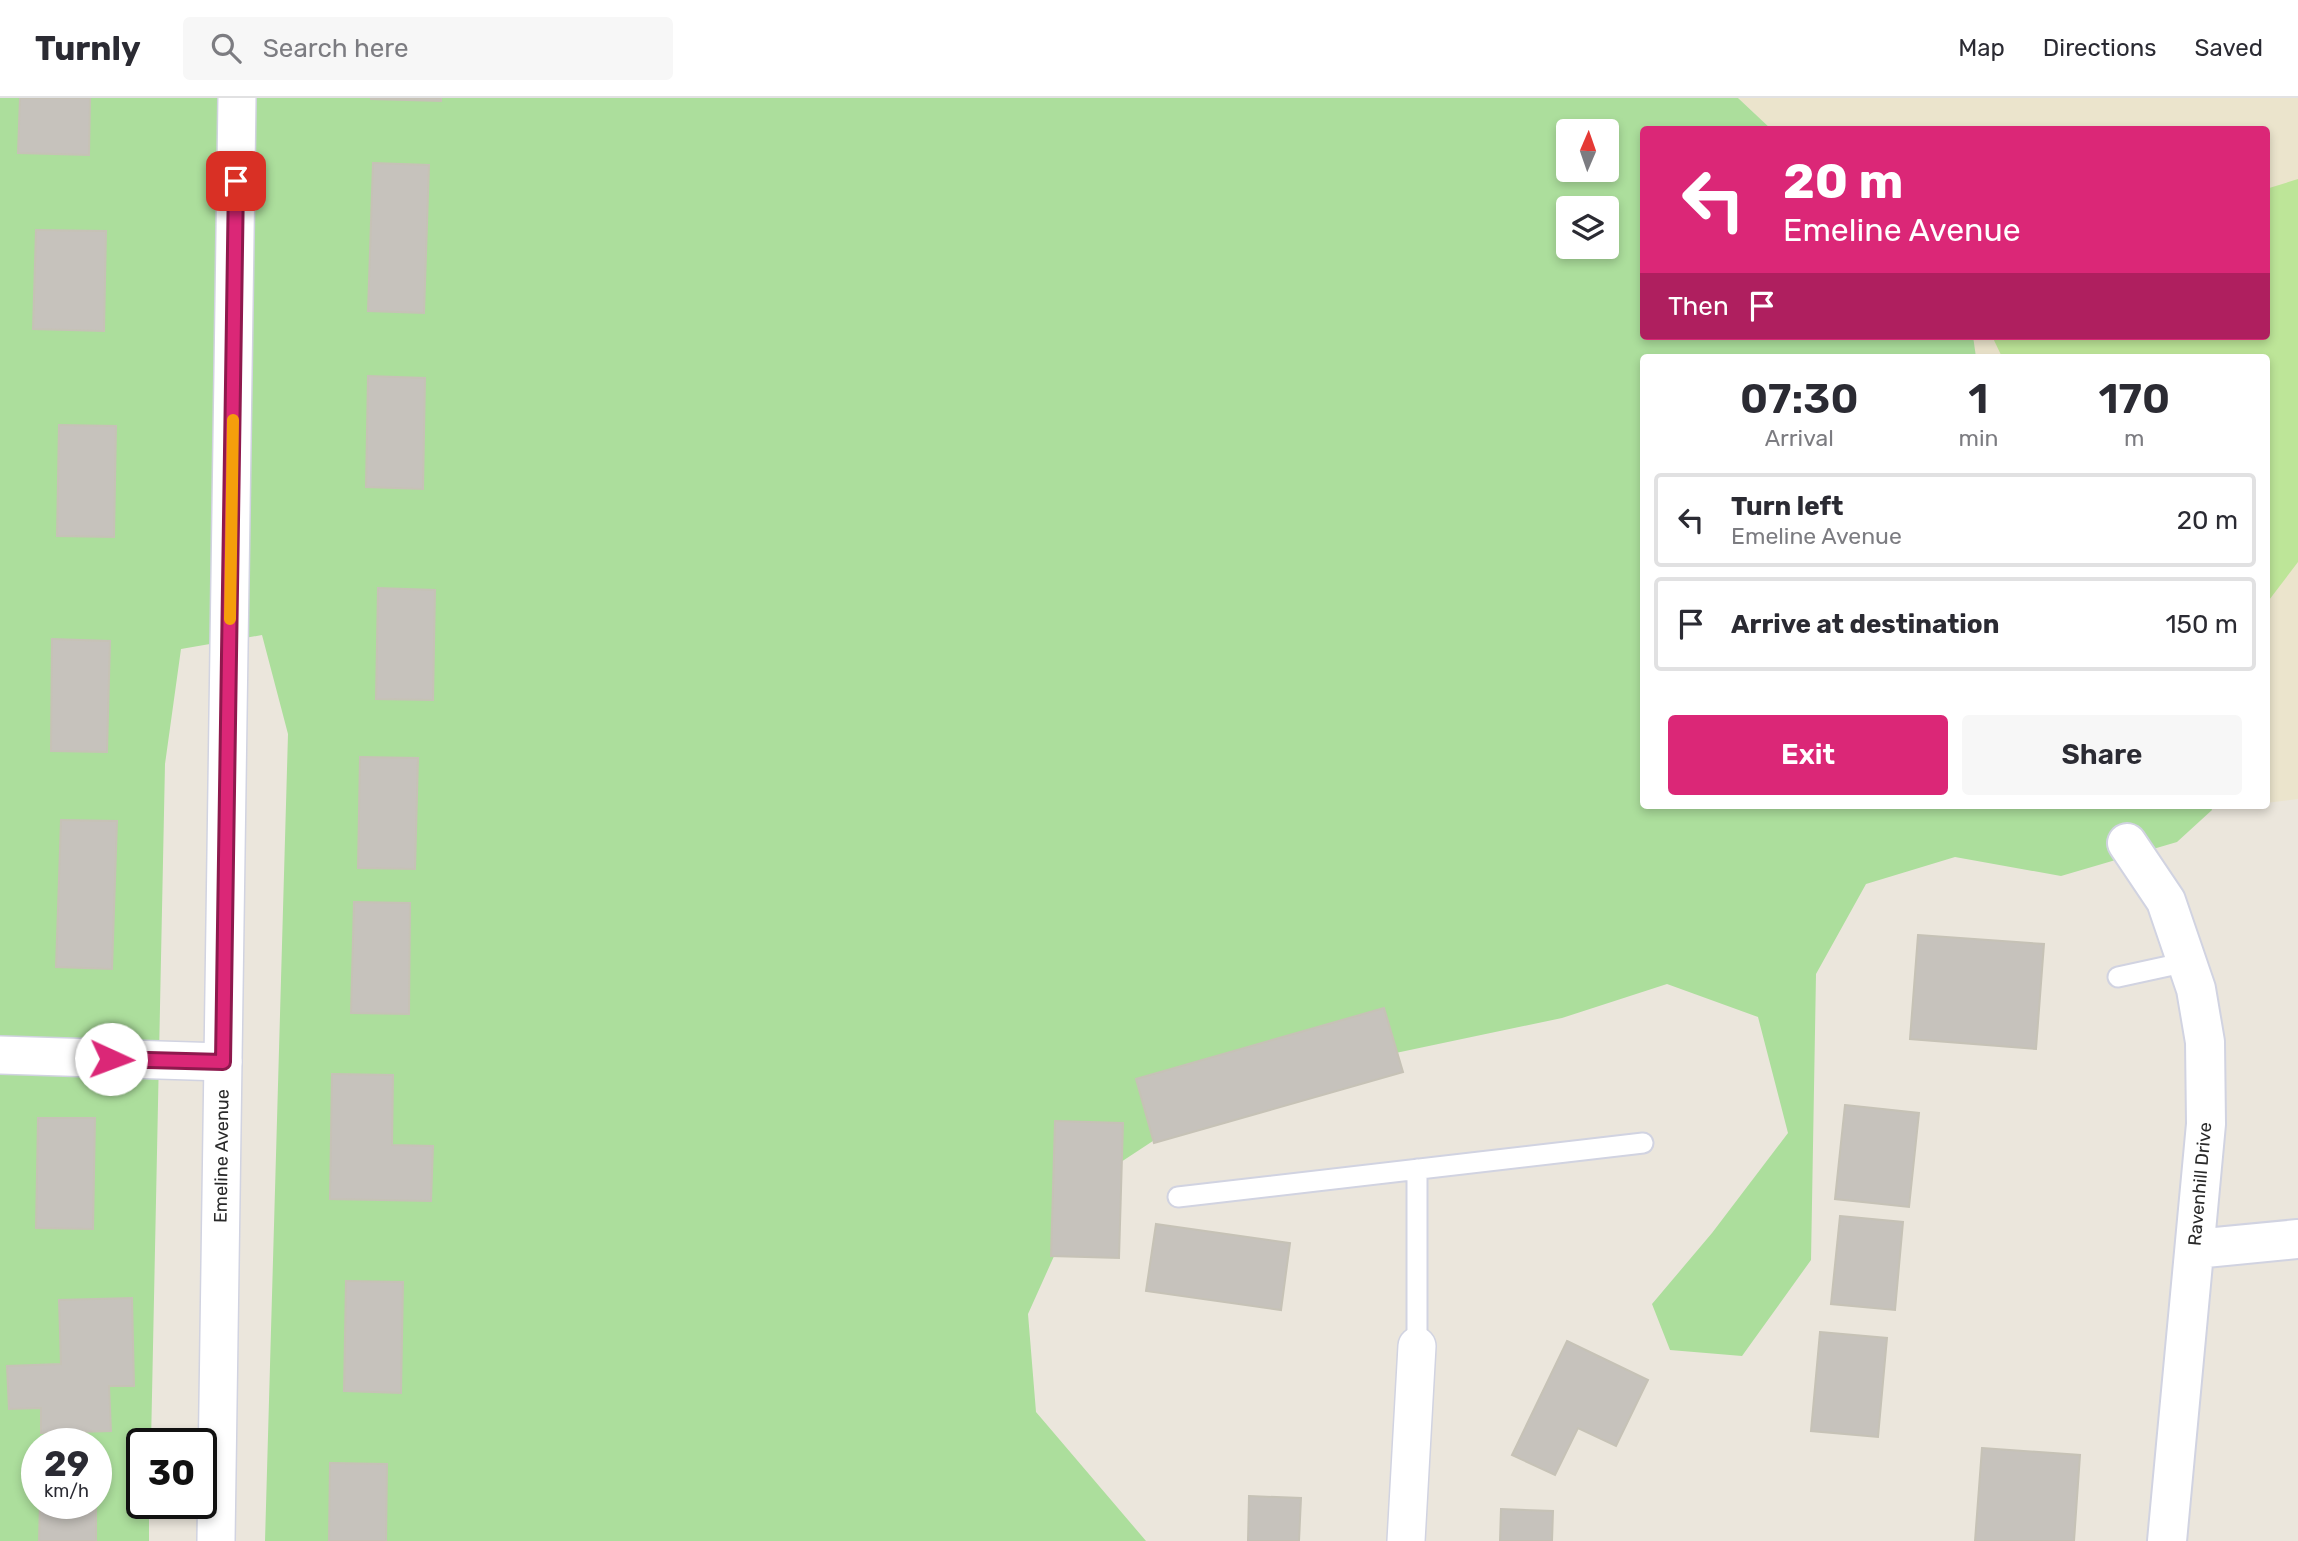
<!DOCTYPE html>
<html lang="en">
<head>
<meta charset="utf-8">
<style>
  body { margin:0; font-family:Rubik,sans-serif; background:#f7f7f7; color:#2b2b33; height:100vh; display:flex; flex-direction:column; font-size:26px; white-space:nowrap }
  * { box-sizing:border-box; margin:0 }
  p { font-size:23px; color:#7c7c81 }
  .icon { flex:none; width:38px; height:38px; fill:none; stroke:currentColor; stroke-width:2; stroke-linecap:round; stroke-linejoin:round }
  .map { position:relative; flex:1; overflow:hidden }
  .drawer { position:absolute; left:1640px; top:256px; width:630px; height:455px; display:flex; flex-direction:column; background:#fff; border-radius:7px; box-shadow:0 4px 10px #0003 }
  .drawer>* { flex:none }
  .top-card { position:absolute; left:1640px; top:28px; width:630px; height:214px; border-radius:7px; box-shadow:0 4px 10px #0003; background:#db2777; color:#fff; overflow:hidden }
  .needle { width:46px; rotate:2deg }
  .tools { position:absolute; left:1556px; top:21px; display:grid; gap:14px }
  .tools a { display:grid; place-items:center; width:63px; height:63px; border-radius:7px; background:#fff; box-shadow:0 4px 10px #0003; font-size:35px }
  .speed { position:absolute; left:21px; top:1330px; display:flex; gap:14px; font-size:35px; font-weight:700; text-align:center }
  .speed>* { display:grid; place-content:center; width:91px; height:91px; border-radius:50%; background:#fff; box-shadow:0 4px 10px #0003; line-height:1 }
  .speed small { font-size:18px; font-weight:400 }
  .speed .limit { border:4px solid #111; border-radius:10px; background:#fff; color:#111 }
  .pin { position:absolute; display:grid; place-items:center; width:60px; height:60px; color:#fff; margin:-30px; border-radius:14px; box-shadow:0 4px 10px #0006 }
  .me { position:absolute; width:77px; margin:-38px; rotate:92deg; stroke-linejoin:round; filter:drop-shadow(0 0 5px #0008) }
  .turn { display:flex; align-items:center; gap:24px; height:147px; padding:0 28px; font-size:32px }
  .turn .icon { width:91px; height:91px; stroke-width:2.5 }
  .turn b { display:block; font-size:49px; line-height:60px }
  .then { display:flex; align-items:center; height:66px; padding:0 28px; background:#0003; gap:14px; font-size:26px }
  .eta { display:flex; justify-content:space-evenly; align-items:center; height:119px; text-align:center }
  .eta b { font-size:42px; font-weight:600; line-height:49px }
  .button { display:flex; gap:14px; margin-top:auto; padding:14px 28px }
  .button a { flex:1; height:80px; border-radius:7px; background:#db2777; color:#fff; font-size:28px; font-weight:600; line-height:80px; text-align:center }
  .button a+a { background:#f7f7f7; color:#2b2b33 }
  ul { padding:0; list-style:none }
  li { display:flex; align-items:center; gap:21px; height:94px; margin:0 14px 10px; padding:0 14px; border:4px solid #e1e1e2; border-radius:7px }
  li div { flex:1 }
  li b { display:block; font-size:26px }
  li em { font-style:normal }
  header { display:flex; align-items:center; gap:42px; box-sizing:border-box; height:98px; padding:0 35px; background:#fff; border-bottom:2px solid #e1e1e2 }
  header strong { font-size:33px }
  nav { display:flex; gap:38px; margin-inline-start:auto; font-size:24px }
  .search { width:490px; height:63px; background:#f7f7f7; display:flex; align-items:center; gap:18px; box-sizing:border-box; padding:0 24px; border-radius:7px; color:#7c7c81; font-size:26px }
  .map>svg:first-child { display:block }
  .education { fill:#ebe4cc }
  .green { fill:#acde9c; fill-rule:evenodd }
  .pitch { fill:#bde598 }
  .building { fill:#c6c2bc; stroke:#c6c2b6; stroke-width:2 }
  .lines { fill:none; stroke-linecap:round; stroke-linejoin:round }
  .lane-casing { stroke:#d1d3e1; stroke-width:23 }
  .street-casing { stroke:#d1d3e1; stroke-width:40 }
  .secondary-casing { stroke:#d1d3e1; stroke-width:42 }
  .lane { stroke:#fff; stroke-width:19 }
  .street { stroke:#fff; stroke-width:37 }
  .secondary { stroke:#fff; stroke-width:38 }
  .route-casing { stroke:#8e194d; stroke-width:18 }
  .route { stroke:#db2777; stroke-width:12 }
  .slow { stroke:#f59e0b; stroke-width:12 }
  .labels { text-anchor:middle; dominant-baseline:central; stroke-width:5; stroke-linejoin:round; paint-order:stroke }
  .street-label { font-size:18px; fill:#292929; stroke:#fff }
</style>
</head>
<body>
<header>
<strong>Turnly</strong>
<div class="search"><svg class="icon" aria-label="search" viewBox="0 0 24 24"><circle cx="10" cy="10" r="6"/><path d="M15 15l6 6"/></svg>Search here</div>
<nav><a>Map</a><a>Directions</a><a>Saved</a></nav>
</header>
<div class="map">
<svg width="2298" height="1443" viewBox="0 0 2298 1443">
  <rect width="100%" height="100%" fill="#ebe6dc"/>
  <!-- education -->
  <path class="education" d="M1738 0H2298V701L2266 705V259H1976L1973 238H2266V32L1771 31Z"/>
  <!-- green -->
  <path class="green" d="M0 0H1738L1771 31 1643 32V238H1973L1976 259H1643V707H2210L2212 712 2177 744 2061 778 1955 759 1866 786 1816 876 1811 1162 1742 1258 1670 1252 1652 1206 1712 1135 1788 1035 1758 919 1667 886 1562 920 1235 989 1086 1087 1028 1216 1036 1314 1146 1443H265L288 636 262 537 181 551 165 666 151 1346H142V1405H149V1443H0ZM1568 33H1606V72H1568ZM1568 110H1606V149H1568ZM37 1346H96V1405H37Z"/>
  <!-- pitch -->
  <path class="pitch" d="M2298 81V464L2266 506V259H2002L1992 238H2266V91Z"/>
  <!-- building -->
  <path class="building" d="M20 0H90L89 57 18 55Z
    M371 0H441V3L371 1Z
    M373 65 429 67 424 215 368 213Z
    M36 132 106 133 104 233 33 231Z
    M368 278 425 280 423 391 366 389Z
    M59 327 116 328 114 439 57 438Z
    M378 490 435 492 433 602 376 601Z
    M52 541 110 543 107 654 51 653Z
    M360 659 418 660 415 771 358 770Z
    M61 722 117 723 112 871 56 869Z
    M354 804 410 805 409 916 351 915Z
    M1918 837 2044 846 2036 951 1910 941Z
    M1384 910 1403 974 1154 1045 1136 981Z
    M332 976 393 977 392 1047 433 1048 431 1103 330 1101Z
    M1845 1007 1919 1015 1909 1109 1835 1101Z
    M38 1020H95L93 1131 36 1130Z
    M1055 1023 1123 1025 1119 1160 1051 1158Z
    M1840 1118 1903 1124 1895 1212 1831 1206Z
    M1156 1126 1290 1145 1281 1212 1146 1193Z
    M346 1183 403 1184 401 1295 344 1293Z
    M132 1200 134 1288H109L111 1333 41 1335V1310L9 1311 7 1268 61 1266 59 1202Z
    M1820 1234 1887 1240 1878 1339 1811 1333Z
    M1567 1243 1648 1282 1616 1348 1578 1330 1555 1377 1512 1357Z
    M1982 1350 2080 1357 2074 1443H1975Z
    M330 1365 387 1366 386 1443H329Z
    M96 1377V1443H39L40 1405H96Z
    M1249 1398 1301 1400 1299 1443H1248Z
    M1501 1411 1553 1413 1552 1443H1500Z"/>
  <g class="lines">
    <!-- lane casing -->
    <g class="lane-casing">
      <path id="lane" d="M2118 879 2187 864
        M1178 1099 1643 1045
        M1417 1248V1071"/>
    </g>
    <!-- street casing -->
    <g class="street-casing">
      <g id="street">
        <path d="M0 957 223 964"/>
        <path id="s1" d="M216 1443 237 0"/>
        <path d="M1406 1443 1417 1248"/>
      </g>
    </g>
    <!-- secondary casing -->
    <g class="secondary-casing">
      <path id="secondary" d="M2127 745 2166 803 2196 891 2205 944 2206 1026 2167 1443
        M2195 1151 2298 1141"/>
    </g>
    <!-- lane -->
    <use href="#lane" class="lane"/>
    <!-- street -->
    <use href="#street" class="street"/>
    <!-- secondary -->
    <use href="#secondary" class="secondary"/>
  </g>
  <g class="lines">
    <!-- route casing -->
    <g class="route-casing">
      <path id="route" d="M111 961 223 964 236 83"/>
    </g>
    <!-- route -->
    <use href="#route" class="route"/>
    <!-- slow -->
    <path class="slow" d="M230 521 233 322"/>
  </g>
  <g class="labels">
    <!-- street labels -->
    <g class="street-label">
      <text stroke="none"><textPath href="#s1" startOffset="385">Emeline Avenue</textPath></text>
      <text transform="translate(2200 1086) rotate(-85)">Ravenhill Drive</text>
    </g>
  </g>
</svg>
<div class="tools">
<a><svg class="needle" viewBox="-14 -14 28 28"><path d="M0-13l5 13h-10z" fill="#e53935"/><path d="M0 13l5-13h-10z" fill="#7c7c81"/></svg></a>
<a><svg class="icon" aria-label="layers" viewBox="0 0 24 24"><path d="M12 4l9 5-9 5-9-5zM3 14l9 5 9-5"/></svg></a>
</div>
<div class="speed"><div>29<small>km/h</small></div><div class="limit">30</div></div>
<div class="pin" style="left:236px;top:83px;background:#d93025"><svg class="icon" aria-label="arrive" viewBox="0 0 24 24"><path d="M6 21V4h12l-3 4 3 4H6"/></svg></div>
<svg class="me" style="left:111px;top:961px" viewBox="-20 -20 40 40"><circle r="19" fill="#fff"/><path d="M0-13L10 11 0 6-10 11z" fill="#db2777"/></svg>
<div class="top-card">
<div class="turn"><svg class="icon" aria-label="left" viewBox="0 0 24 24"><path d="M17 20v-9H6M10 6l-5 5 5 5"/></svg><div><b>20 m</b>Emeline Avenue</div></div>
<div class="then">Then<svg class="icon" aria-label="arrive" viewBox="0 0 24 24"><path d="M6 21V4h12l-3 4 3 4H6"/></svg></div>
</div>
<section class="drawer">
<div class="eta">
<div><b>07:30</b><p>Arrival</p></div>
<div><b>1</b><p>min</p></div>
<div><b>170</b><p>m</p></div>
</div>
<ul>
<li><svg class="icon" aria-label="left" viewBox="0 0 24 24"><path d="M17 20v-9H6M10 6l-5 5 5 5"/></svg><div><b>Turn left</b><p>Emeline Avenue</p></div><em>20 m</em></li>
<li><svg class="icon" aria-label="arrive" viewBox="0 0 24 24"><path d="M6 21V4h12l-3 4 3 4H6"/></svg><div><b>Arrive at destination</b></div><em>150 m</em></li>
</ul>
<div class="button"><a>Exit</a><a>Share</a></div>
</section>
</div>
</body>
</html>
